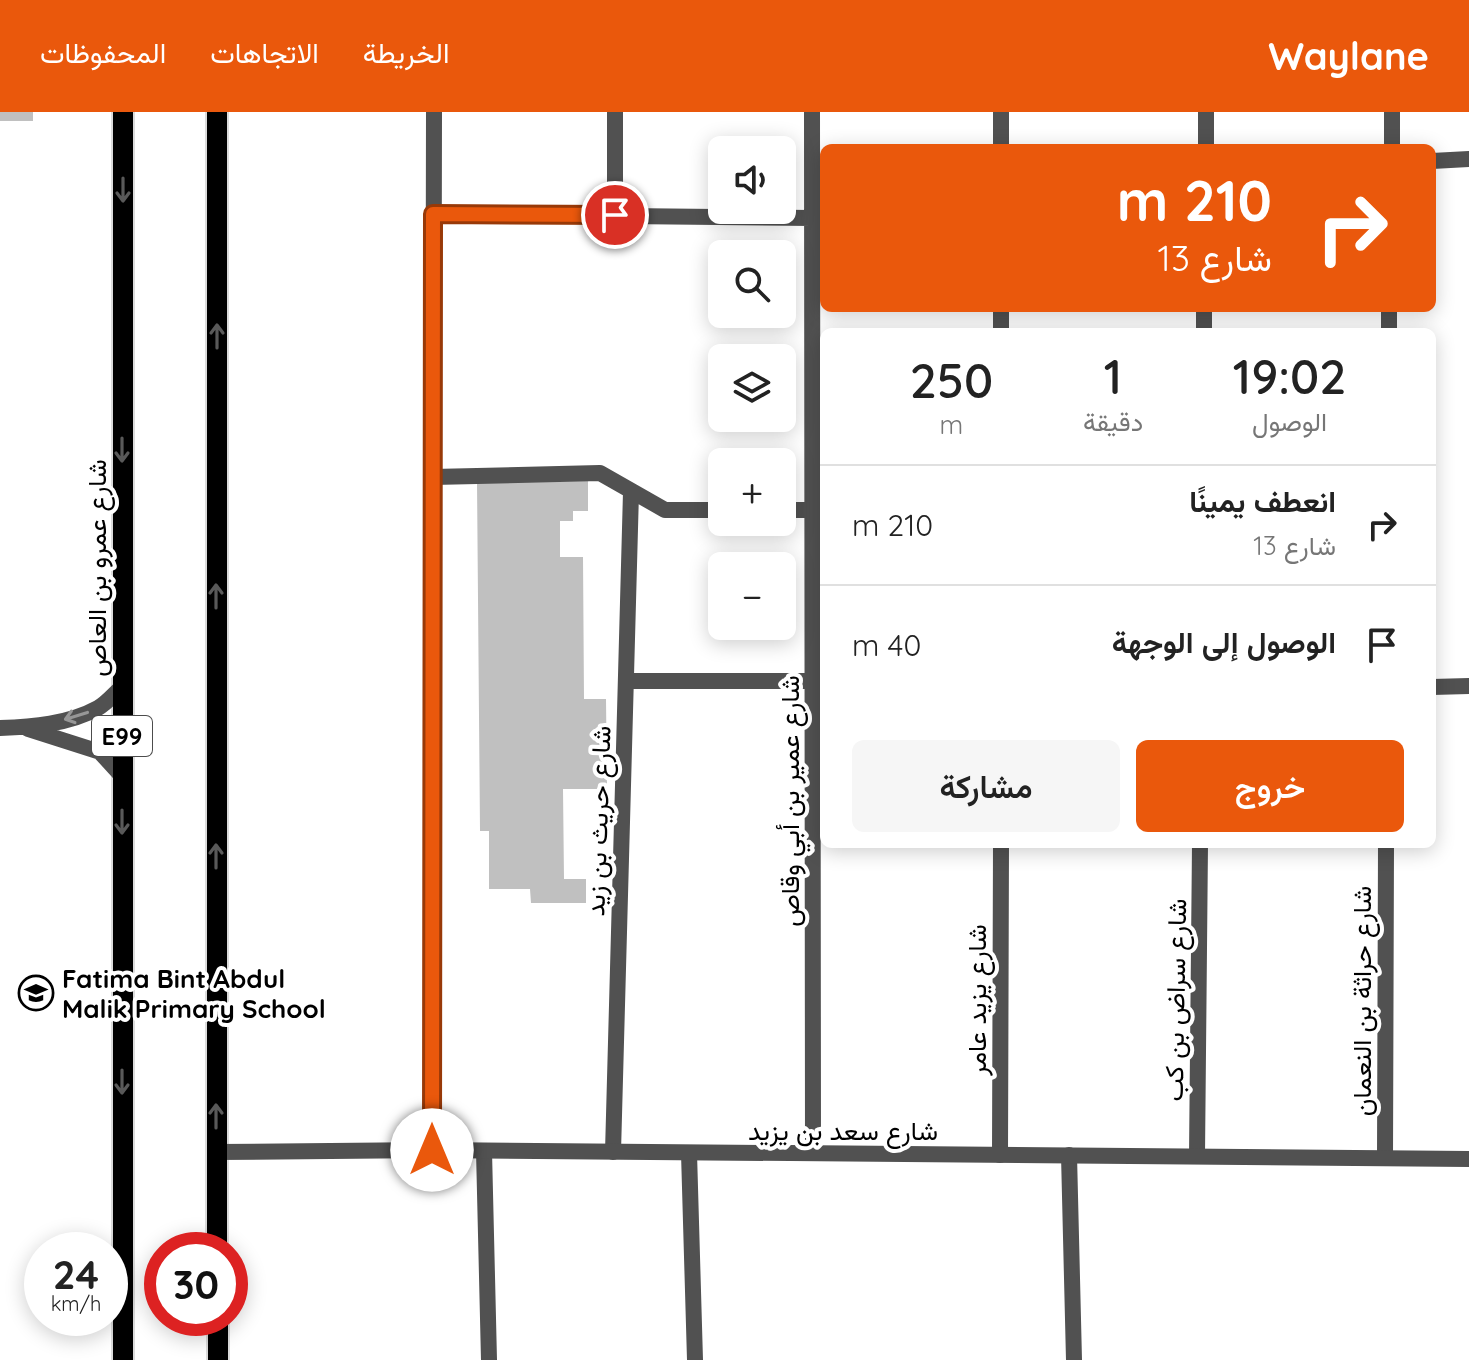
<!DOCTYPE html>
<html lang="ar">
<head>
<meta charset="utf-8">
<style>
  body { margin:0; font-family:Quicksand,Vazirmatn,sans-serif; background:#f6f6f6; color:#222; direction:rtl; height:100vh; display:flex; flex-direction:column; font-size:30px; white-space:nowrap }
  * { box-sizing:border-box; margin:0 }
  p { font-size:26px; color:#767676 }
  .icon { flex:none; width:44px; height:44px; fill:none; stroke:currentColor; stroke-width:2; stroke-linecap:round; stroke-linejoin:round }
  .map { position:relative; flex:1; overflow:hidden; direction:ltr }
  .details { position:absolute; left:820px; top:216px; width:616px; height:520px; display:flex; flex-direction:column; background:#fff; border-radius:12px; box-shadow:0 4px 20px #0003; direction:rtl }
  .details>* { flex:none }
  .top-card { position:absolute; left:820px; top:32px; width:616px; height:168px; border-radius:12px; box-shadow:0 4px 20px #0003; direction:rtl; background:#ea580c; color:#fff; overflow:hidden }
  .tools { position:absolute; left:708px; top:24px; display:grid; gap:16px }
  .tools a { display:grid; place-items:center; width:88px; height:88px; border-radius:12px; background:#fff; box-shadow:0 4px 20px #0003; font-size:40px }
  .speed { position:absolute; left:24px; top:1120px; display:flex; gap:16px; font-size:40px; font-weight:700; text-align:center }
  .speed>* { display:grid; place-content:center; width:104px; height:104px; border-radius:50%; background:#fff; box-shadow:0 4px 20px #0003; line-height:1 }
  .speed small { font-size:20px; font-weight:400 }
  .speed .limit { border:12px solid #d22; background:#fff; color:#111 }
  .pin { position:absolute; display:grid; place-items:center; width:68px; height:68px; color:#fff; margin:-34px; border:4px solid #fff; border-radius:50%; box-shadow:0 2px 8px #0007 }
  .me { position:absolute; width:88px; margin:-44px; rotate:0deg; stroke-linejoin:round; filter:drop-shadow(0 0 6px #0008) }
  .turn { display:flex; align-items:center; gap:28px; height:168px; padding:0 32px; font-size:36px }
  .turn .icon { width:104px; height:104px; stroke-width:2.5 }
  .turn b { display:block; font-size:56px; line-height:68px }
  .eta { display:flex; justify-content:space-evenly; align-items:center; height:136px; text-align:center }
  .eta b { font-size:48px; font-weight:600; line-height:56px }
  .action { display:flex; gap:16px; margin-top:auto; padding:16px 32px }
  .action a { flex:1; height:92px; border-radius:12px; background:#ea580c; color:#fff; font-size:32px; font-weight:600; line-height:92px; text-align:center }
  .action a+a { background:#f6f6f6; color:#222 }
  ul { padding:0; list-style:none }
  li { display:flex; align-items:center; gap:24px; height:120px; padding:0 32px; border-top:2px solid #e0e0e0 }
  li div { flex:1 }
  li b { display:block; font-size:30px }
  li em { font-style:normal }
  header { display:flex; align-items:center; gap:48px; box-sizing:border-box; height:112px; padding:0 40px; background:#ea580c; color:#fff }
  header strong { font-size:38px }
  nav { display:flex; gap:44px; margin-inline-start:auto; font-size:28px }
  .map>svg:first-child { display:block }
  .building { fill:#c0c0c0 }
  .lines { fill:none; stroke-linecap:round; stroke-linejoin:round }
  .primary-casing { stroke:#dbdbdb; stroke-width:24 }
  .minor { stroke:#515151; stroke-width:16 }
  .tertiary { stroke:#515151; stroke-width:16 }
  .primary { stroke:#000; stroke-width:20 }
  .oneway { stroke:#595959 }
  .oneway2 { stroke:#979797 }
  .route-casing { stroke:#983908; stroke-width:20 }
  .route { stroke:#ea580c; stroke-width:14 }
  .labels { text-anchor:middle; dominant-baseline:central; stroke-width:8; stroke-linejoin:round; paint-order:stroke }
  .shield { fill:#fff; stroke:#4c4c4c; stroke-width:2 }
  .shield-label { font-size:24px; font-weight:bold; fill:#000 }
  .street-label { font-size:26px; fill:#000; stroke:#fff }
  .poi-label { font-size:26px; font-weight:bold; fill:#000; stroke:#fff; text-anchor:start }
</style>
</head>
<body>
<header>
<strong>Waylane</strong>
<nav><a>الخريطة</a><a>الاتجاهات</a><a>المحفوظات</a></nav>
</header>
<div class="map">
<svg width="1469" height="1248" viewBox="0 0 1469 1248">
  <rect width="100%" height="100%" fill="#fff"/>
  <!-- building -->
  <path class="building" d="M0 0H33V9H0Z
    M588 369V399H573V409H560V445H583L584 587H606L607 677H563L564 767H586V791H531L530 777H489V719H480L477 370Z"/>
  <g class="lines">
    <!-- primary casing -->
    <g class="primary-casing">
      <path id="primary" d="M217 0V1138
        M218 1206V1248
        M123 1248V0"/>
    </g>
    <!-- minor -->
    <path class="minor" d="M615 0V103
      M812 0 813 1041
      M1001 36V0
      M1206 36V0
      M1392 36V0
      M1432 49 1469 47
      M433 102 812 106
      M1001 220V196
      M1204 220V196
      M1389 220V196
      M433 365 600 361 665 398H722
      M782 398H812
      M626 569H813
      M1432 575 1469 574
      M432 1038 434 0
      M484 1039 489 1248
      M613 1040 631 380
      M689 1041 695 1248
      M1000 1043 1001 732
      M1069 1043 1074 1248
      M1197 1044 1200 732
      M1385 1046 1386 732"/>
    <!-- tertiary -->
    <path class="tertiary" d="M0 616C32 615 69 612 98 596 107 591 114 582 122 575
      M28 617 100 640 122 664
      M216 1040 432 1038 1469 1047"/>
    <!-- primary -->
    <use href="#primary" class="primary"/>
  </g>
  <!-- one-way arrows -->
  <defs><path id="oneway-shaft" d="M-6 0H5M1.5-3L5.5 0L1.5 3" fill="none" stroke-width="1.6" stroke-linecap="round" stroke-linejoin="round" transform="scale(2)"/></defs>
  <g class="oneway">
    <use href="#oneway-shaft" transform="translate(123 78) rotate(90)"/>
    <use href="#oneway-shaft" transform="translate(217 224) rotate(-90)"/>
    <use href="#oneway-shaft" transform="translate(122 338) rotate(90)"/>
    <use href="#oneway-shaft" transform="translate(216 484) rotate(-90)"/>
    <use href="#oneway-shaft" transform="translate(122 710) rotate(90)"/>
    <use href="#oneway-shaft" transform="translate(216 744) rotate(-90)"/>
    <use href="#oneway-shaft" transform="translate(122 970) rotate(90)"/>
    <use href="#oneway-shaft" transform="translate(216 1004) rotate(-90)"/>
  </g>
  <use class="oneway2" href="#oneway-shaft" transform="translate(76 604) rotate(163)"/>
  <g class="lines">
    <!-- route casing -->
    <g class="route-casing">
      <path id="route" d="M432 1038 433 102 615 103"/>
    </g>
    <!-- route -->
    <use href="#route" class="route"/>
  </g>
  <!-- icons -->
  <defs>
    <g id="school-ring" transform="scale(1.8)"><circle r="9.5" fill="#fff" stroke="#000" stroke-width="1.5"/><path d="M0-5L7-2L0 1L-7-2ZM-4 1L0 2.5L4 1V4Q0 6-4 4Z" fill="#000"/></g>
  </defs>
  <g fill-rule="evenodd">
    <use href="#school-ring" x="36" y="881"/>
  </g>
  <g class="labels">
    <!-- shield labels -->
    <rect class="shield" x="92" y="604" width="60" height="40" rx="6"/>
    <g class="shield-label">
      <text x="122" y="624">E99</text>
    </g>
    <!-- street labels -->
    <g class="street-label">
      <text transform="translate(96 456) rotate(-90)">شارع عمرو بن العاص</text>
      <text transform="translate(789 689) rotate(-90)">شارع عمير بن أبي وقاص</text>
      <text transform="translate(598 709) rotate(-88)">شارع حريث بن زيد</text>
      <text transform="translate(976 888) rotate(-90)">شارع يزيد عامر</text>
      <text transform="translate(1175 888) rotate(-89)">شارع سراض بن كب</text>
      <text transform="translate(1361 889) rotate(-90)">شارع حراثة بن النعمان</text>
      <text x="843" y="1018">شارع سعد بن يزيد</text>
    </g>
    <!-- poi labels -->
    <g class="poi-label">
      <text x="62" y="866">Fatima Bint Abdul<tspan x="62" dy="30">Malik Primary School</tspan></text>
    </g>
  </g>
</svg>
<div class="tools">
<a><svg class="icon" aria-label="sound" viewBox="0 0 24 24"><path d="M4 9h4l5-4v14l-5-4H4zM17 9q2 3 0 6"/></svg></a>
<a><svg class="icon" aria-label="search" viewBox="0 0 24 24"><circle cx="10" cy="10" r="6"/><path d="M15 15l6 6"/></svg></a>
<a><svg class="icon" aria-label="layers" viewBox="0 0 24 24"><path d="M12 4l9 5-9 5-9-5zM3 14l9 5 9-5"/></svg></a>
<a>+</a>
<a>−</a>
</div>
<div class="speed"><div>24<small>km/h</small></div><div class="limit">30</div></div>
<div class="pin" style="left:615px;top:103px;background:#d93025"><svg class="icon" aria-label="arrive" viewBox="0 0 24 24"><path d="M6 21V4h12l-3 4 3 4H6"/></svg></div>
<svg class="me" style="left:432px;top:1038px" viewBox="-20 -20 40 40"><circle r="19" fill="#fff"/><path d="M0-13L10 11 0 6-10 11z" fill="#ea580c"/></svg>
<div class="top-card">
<div class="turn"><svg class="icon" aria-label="right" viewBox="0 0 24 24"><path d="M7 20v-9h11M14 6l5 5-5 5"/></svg><div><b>210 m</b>شارع 13</div></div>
</div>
<section class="details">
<div class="eta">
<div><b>19:02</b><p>الوصول</p></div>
<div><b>1</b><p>دقيقة</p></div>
<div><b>250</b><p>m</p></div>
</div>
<ul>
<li><svg class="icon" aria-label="right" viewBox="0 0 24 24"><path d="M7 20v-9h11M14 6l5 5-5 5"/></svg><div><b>انعطف يمينًا</b><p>شارع 13</p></div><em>210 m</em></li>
<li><svg class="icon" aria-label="arrive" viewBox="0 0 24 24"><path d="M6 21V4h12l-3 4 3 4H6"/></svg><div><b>الوصول إلى الوجهة</b></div><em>40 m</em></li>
</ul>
<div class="action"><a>خروج</a><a>مشاركة</a></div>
</section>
</div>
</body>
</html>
